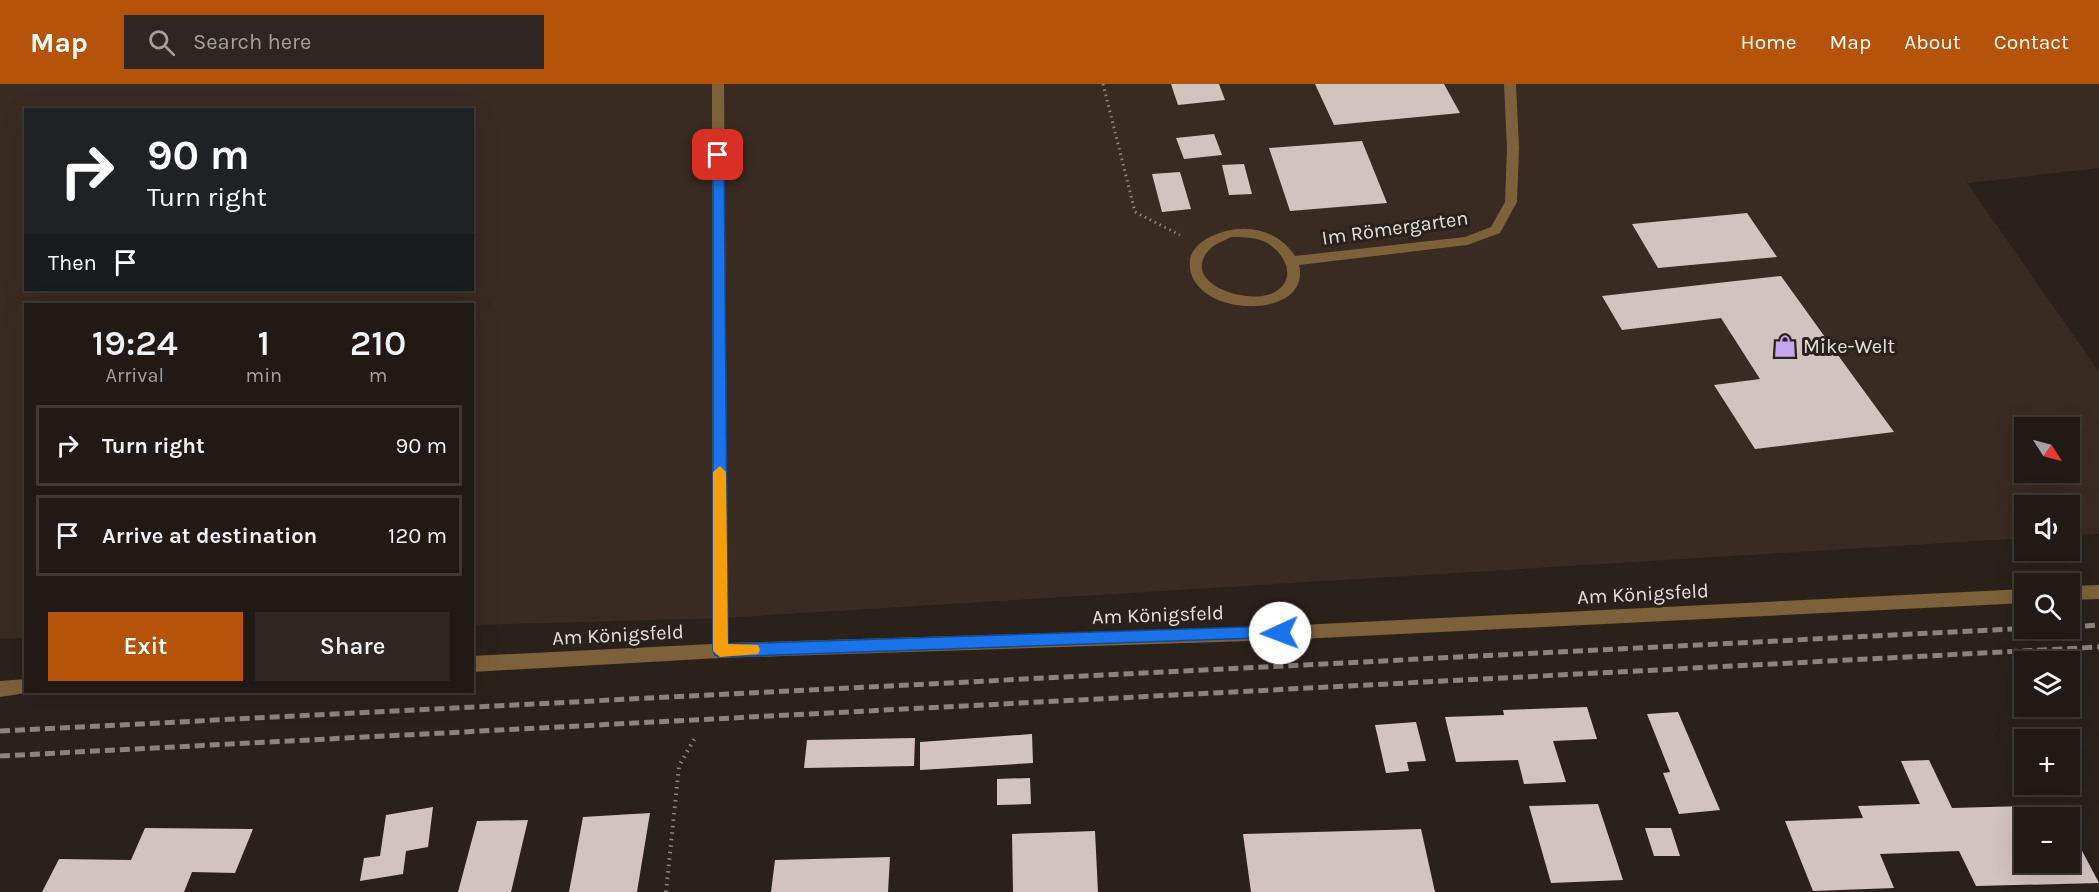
<!DOCTYPE html>
<html lang="en">
<head>
<meta charset="utf-8">
<style>
  body { margin:0; font-family:Karla,sans-serif; background:#2d2622; color:#f1f3f6; height:100vh; display:flex; flex-direction:column; font-size:22px; white-space:nowrap }
  * { box-sizing:border-box; margin:0 }
  p { font-size:20px; color:#a2a0a0 }
  .icon { flex:none; width:33px; height:33px; fill:none; stroke:currentColor; stroke-width:2; stroke-linecap:round; stroke-linejoin:round }
  .map { position:relative; flex:1; overflow:hidden }
  .side { position:absolute; left:24px; top:219px; width:450px; height:390px; display:flex; flex-direction:column; background:#201914; border-radius:0px; box-shadow:0 6px 24px #0002,0 0 0 2px #3d3834 }
  .side>* { flex:none }
  .hud { position:absolute; left:24px; top:24px; width:450px; height:183px; border-radius:0px; box-shadow:0 6px 24px #0002,0 0 0 2px #3d3834; background:#202124; color:#fff; overflow:hidden }
  .needle { width:39px; rotate:126deg }
  .tools { position:absolute; left:2014px; top:333px; display:grid; gap:12px }
  .tools a { display:grid; place-items:center; width:66px; height:66px; border-radius:0px; background:#201914; box-shadow:0 6px 24px #0002,0 0 0 2px #3d3834; font-size:30px }
  .pin { position:absolute; display:grid; place-items:center; width:51px; height:51px; color:#fff; margin:-26px; border-radius:12px; box-shadow:0 3px 9px #0006 }
  .me { position:absolute; width:66px; margin:-33px; rotate:268deg; stroke-linejoin:round; filter:drop-shadow(0 0 4px #0008) }
  .turn { display:flex; align-items:center; gap:21px; height:126px; padding:0 24px; font-size:27px }
  .turn .icon { width:78px; height:78px; stroke-width:2.5 }
  .turn b { display:block; font-size:42px; line-height:51px }
  .then { display:flex; align-items:center; height:57px; padding:0 24px; background:#0003; gap:12px; font-size:22px }
  .eta { display:flex; justify-content:space-evenly; align-items:center; height:102px; text-align:center }
  .eta b { font-size:36px; font-weight:600; line-height:42px }
  .button { display:flex; gap:12px; margin-top:auto; padding:12px 24px }
  .button a { flex:1; height:69px; border-radius:0px; background:#b45309; color:#fff; font-size:24px; font-weight:600; line-height:69px; text-align:center }
  .button a+a { background:#2d2622; color:#f1f3f6 }
  ul { padding:0; list-style:none }
  li { display:flex; align-items:center; gap:18px; height:81px; margin:0 12px 9px; padding:0 12px; border:3px solid #3d3834; border-radius:0px }
  li div { flex:1 }
  li b { display:block; font-size:22px }
  li em { font-style:normal }
  header { display:flex; align-items:center; gap:36px; box-sizing:border-box; height:84px; padding:0 30px; background:#b45309; color:#fff }
  header strong { font-size:28px }
  nav { display:flex; gap:33px; margin-inline-start:auto; font-size:21px }
  .search { width:420px; height:54px; background:#2d2622; display:flex; align-items:center; gap:15px; box-sizing:border-box; padding:0 21px; border-radius:0px; color:#a2a0a0; font-size:22px }
  .map>svg:first-child { display:block }
  .built { fill:#3a2b22; fill-rule:evenodd }
  .building { fill:#d3c3bf }
  .lines { fill:none; stroke-linecap:round; stroke-linejoin:round }
  .path-far1 { stroke:#8d8580; stroke-width:3; stroke-dasharray:1.5 4; stroke-linecap:butt }
  .path { stroke:#8d8580; stroke-width:4; stroke-dasharray:1.5 5; stroke-linecap:butt }
  .service { fill:#7d613a; fill-rule:evenodd }
  .rail { stroke:#8b837e; stroke-width:5; stroke-dasharray:10 5; stroke-linecap:butt }
  .route { fill:#1a73e8; stroke:#114b97; stroke-width:1.5 }
  .slow { fill:#f59e0b }
  .labels { text-anchor:middle; dominant-baseline:central; stroke-width:6; stroke-linejoin:round; paint-order:stroke }
  .street-label { font-size:20px; fill:#e6e0dc; stroke:#2b211b }
  .poi-label { font-size:20px; fill:#e6e0dc; stroke:#2b211b; text-anchor:start }
</style>
</head>
<body>
<header>
<strong>Map</strong>
<div class="search"><svg class="icon" aria-label="search" viewBox="0 0 24 24"><circle cx="10" cy="10" r="6"/><path d="M15 15l6 6"/></svg>Search here</div>
<nav><a>Home</a><a>Map</a><a>About</a><a>Contact</a></nav>
</header>
<div class="map">
<svg width="2099" height="808" viewBox="0 0 2099 808">
  <rect width="100%" height="100%" fill="#2b211b"/>
  <!-- built -->
  <path class="built" d="M0 0H2099V84L1967 99 2099 288V450L2070 451V422H2025V454L722 534 473 541 472 220H26L25 554 0 555ZM26 26H472V206H26ZM2025 344H2070V388H2025Z"/>
  <!-- building -->
  <path class="building" d="M1171 0H1219L1225 16 1178 21Z
    M1315 0H1444L1460 29 1334 41Z
    M1214 50 1222 71 1184 75 1176 54Z
    M1362 57 1387 119 1290 127 1269 64Z
    M1244 80 1252 110 1229 111 1222 81Z
    M1180 88 1191 125 1162 128 1152 90Z
    M1747 129 1777 173 1658 184 1632 140Z
    M1781 192 1848 285 1894 348 1755 365 1714 301 1760 295 1721 234 1622 246 1602 212Z
    M1587 623 1597 655 1553 657 1566 698 1524 700 1518 676 1456 678 1445 633 1504 631 1503 626Z
    M1678 628 1720 726 1679 730 1663 689 1670 688 1647 630Z
    M1416 638 1426 677 1407 678 1409 687 1386 689 1375 641Z
    M1032 650 1033 679 920 686V658Z
    M915 654 914 682 804 684 807 656Z
    M1929 676 1952 724 2057 721 2064 734H2025V778H2070V744L2099 799 1976 802 1959 767 1880 770 1894 804 1813 807 1785 737 1863 734 1858 722 1920 720 1901 677Z
    M1030 694 1031 720 997 721V695Z
    M1598 720 1623 796 1551 799 1529 722Z
    M433 723 428 763 406 767 403 790 360 797 364 774 380 772 386 731Z
    M650 729 637 808H569L583 733Z
    M528 736 511 808H458L477 737Z
    M145 744 253 745 235 789 192 788 184 808H42L59 775 131 776Z
    M1645 744H1671L1680 772H1654Z
    M1421 745 1435 808H1251L1243 750Z
    M1095 747 1098 808H1013L1012 750Z
    M890 773 888 808H771L775 776Z"/>
  <g class="lines">
    <!-- path-far1 -->
    <path class="path-far1" d="M1103 0 1135 128 1180 151"/>
    <!-- path -->
    <path class="path" d="M666 808 679 682 696 652"/>
    <!-- service -->
    <path class="service" d="M712 0H724L728 559 1280 542 2025 505V519L1280 556 720 574 472 588V572L712 560Z
      M1504 0H1516L1519 64 1517 118 1500 149 1467 161 1299 181C1313 239 1184 234 1190 176 1191 166 1201 157 1210 153 1240 138 1276 143 1295 172L1465 153 1491 143 1505 118 1507 64ZM1231 153C1241 153 1253 153 1263 157 1284 166 1300 196 1273 209 1244 222 1177 197 1211 164 1216 159 1224 157 1231 153Z
      M2099 501V515L2070 516V502Z
      M26 595V608H32L0 613V597Z"/>
    <!-- rail -->
    <path class="rail" d="M2070 543 2099 541
      M0 647 2032 544
      M0 672 2099 563"/>
  </g>
  <!-- route -->
  <path class="route" d="M718 67 724 71 728 560 1280 542 1287 549 1285 553 720 573 715 571 713 567V71Z"/>
  <!-- slow -->
  <path class="slow" d="M720 382 726 388 728 560 758 561 760 566 758 570 720 573 713 567V388Z"/>
  <!-- icons -->
  <defs>
    <g id="shop-bare" transform="scale(1.8)"><path d="M-5-2.5h2.3a2.7 3.5 0 0 1 5.4 0H5L5.5 6h-11ZM-1.5-2.5h3a1.5 2.3 0 0 0-3 0Z" fill="#c8a6ef" stroke="#2b211b" stroke-width="2.5" paint-order="stroke"/></g>
  </defs>
  <g fill-rule="evenodd">
    <use href="#shop-bare" x="1785" y="262"/>
  </g>
  <g class="labels">
    <!-- street labels -->
    <g class="street-label">
      <text transform="translate(1395 144) rotate(-8)">Im Römergarten</text>
      <text transform="translate(1643 510) rotate(-3)">Am Königsfeld</text>
      <text transform="translate(1158 531) rotate(-2)">Am Königsfeld</text>
      <text transform="translate(618 551) rotate(-3)">Am Königsfeld</text>
    </g>
    <!-- poi labels -->
    <g class="poi-label">
      <text x="1803" y="262">Mike-Welt</text>
    </g>
  </g>
</svg>
<div class="tools">
<a><svg class="needle" viewBox="-14 -14 28 28"><path d="M0-13l5 13h-10z" fill="#e53935"/><path d="M0 13l5-13h-10z" fill="#a2a0a0"/></svg></a>
<a><svg class="icon" aria-label="sound" viewBox="0 0 24 24"><path d="M4 9h4l5-4v14l-5-4H4zM17 9q2 3 0 6"/></svg></a>
<a><svg class="icon" aria-label="search" viewBox="0 0 24 24"><circle cx="10" cy="10" r="6"/><path d="M15 15l6 6"/></svg></a>
<a><svg class="icon" aria-label="layers" viewBox="0 0 24 24"><path d="M12 4l9 5-9 5-9-5zM3 14l9 5 9-5"/></svg></a>
<a>+</a>
<a>−</a>
</div>
<div class="pin" style="left:718px;top:71px;background:#d93025"><svg class="icon" aria-label="arrive" viewBox="0 0 24 24"><path d="M6 21V4h12l-3 4 3 4H6"/></svg></div>
<svg class="me" style="left:1280px;top:549px" viewBox="-20 -20 40 40"><circle r="19" fill="#fff"/><path d="M0-13L10 11 0 6-10 11z" fill="#1a73e8"/></svg>
<div class="hud">
<div class="turn"><svg class="icon" aria-label="right" viewBox="0 0 24 24"><path d="M7 20v-9h11M14 6l5 5-5 5"/></svg><div><b>90 m</b>Turn right</div></div>
<div class="then">Then<svg class="icon" aria-label="arrive" viewBox="0 0 24 24"><path d="M6 21V4h12l-3 4 3 4H6"/></svg></div>
</div>
<section class="side">
<div class="eta">
<div><b>19:24</b><p>Arrival</p></div>
<div><b>1</b><p>min</p></div>
<div><b>210</b><p>m</p></div>
</div>
<ul>
<li><svg class="icon" aria-label="right" viewBox="0 0 24 24"><path d="M7 20v-9h11M14 6l5 5-5 5"/></svg><div><b>Turn right</b></div><em>90 m</em></li>
<li><svg class="icon" aria-label="arrive" viewBox="0 0 24 24"><path d="M6 21V4h12l-3 4 3 4H6"/></svg><div><b>Arrive at destination</b></div><em>120 m</em></li>
</ul>
<div class="button"><a>Exit</a><a>Share</a></div>
</section>
</div>
</body>
</html>
